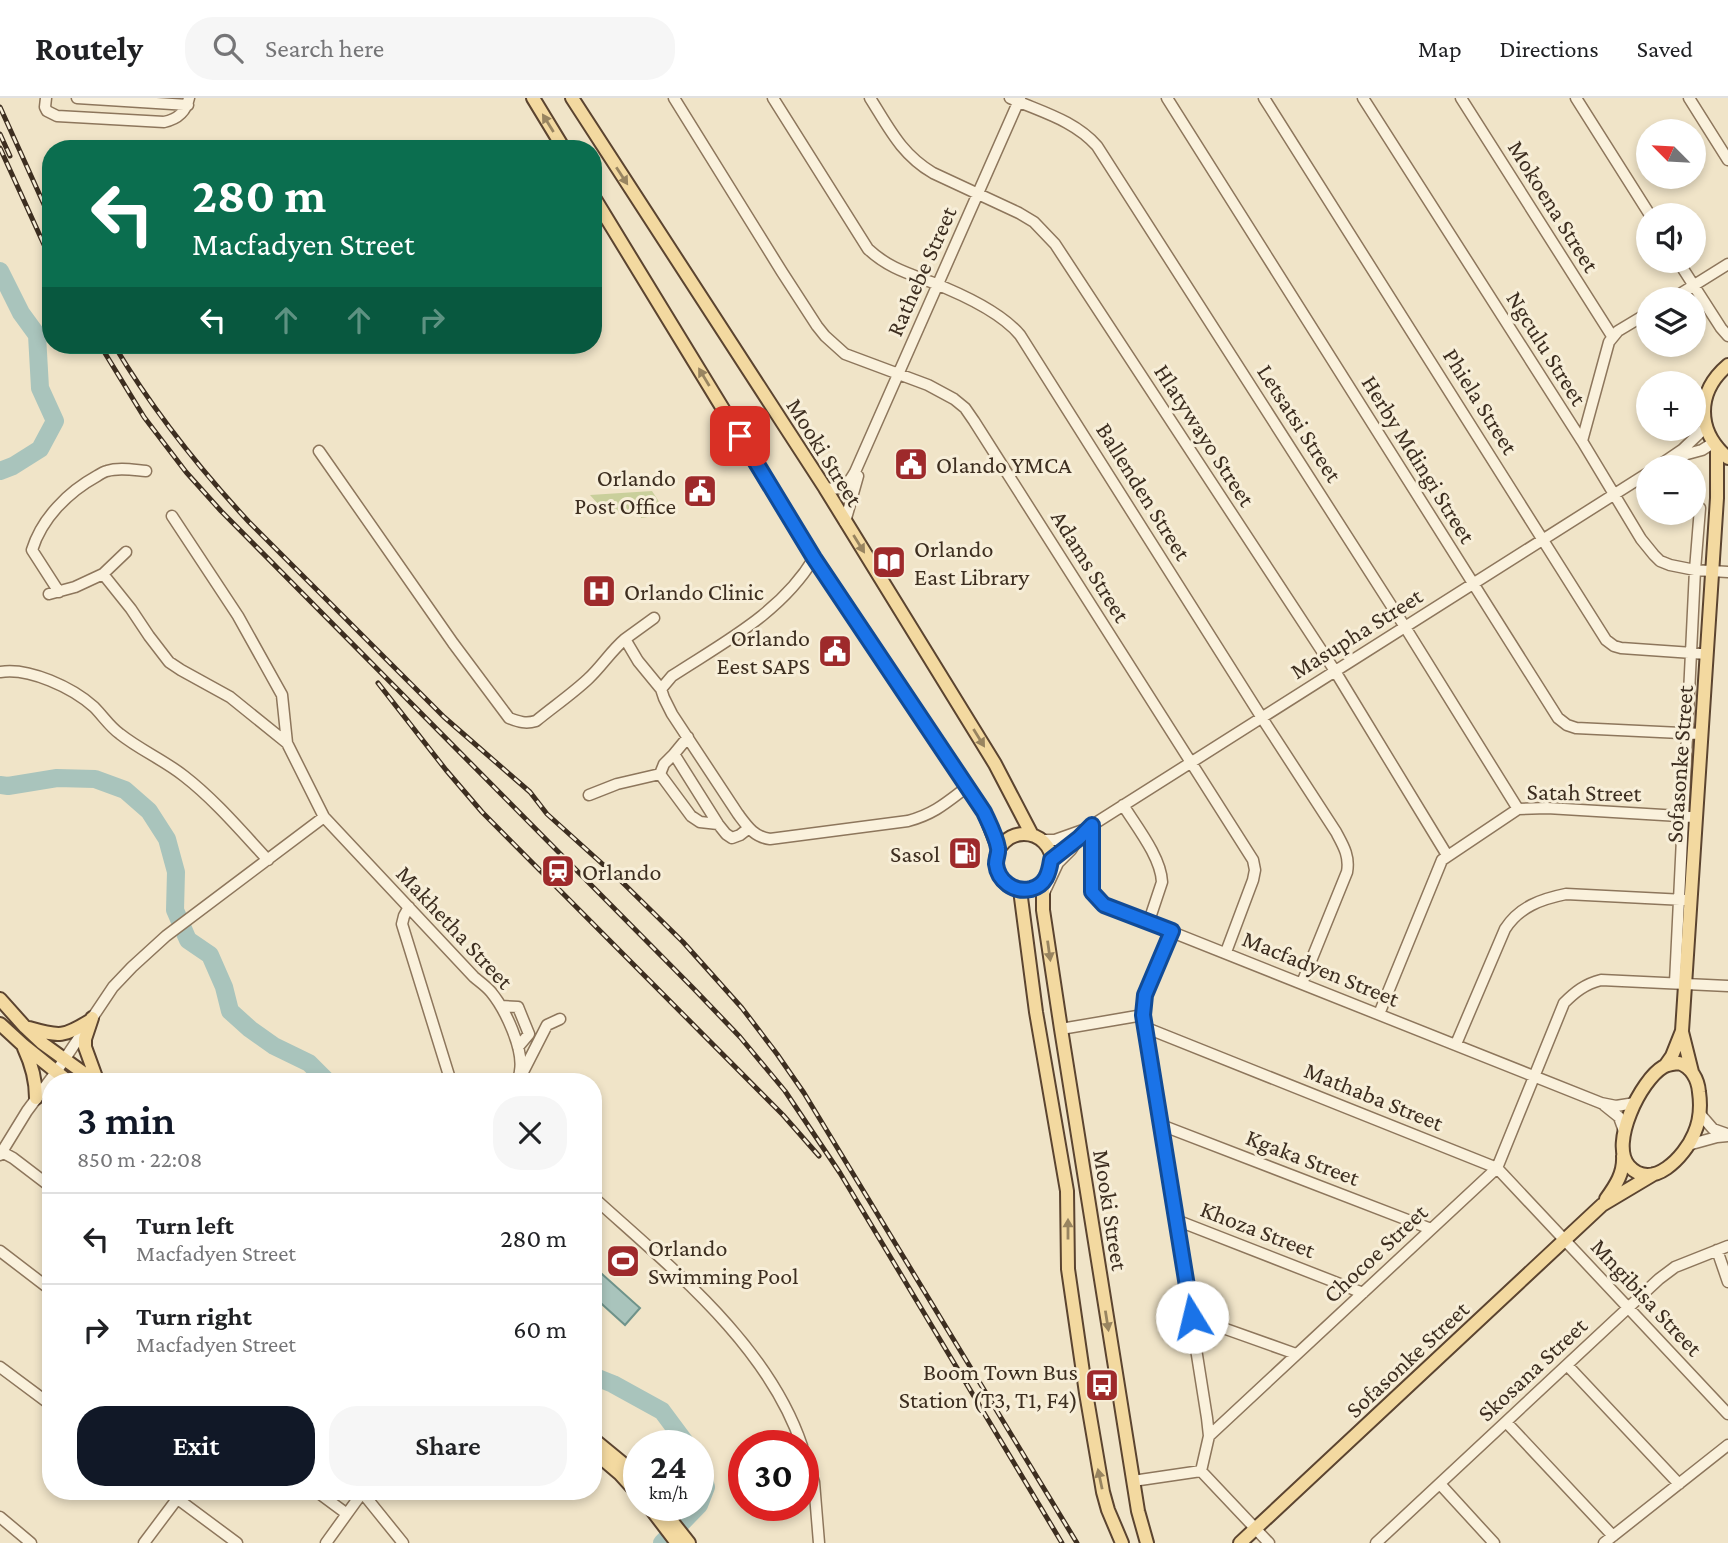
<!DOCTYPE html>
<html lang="en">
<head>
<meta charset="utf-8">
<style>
  body { margin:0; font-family:"Crimson Pro",serif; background:#f6f6f6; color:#202124; height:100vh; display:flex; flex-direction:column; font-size:26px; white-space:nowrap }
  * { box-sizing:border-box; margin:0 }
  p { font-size:23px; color:#757577 }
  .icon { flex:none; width:38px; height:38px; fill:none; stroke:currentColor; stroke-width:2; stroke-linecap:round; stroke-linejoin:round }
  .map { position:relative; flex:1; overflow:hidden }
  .side { position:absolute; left:42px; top:975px; width:560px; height:427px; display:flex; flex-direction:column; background:#fff; border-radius:28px; box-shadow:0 4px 10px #0003 }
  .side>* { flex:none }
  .guide { position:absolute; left:42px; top:42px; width:560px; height:214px; border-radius:28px; box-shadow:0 4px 10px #0003; background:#0b6e4f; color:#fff; overflow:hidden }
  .needle { width:46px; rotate:294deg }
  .controls { position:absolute; left:1636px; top:21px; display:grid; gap:14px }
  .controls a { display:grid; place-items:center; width:70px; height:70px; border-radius:50%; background:#fff; box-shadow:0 4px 10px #0003; font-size:35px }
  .speed { position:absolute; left:623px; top:1332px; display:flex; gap:14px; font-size:35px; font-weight:700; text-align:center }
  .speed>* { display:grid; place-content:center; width:91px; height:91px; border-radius:50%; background:#fff; box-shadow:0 4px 10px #0003; line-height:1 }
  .speed small { font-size:18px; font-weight:400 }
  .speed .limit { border:10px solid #d22; background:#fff; color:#111 }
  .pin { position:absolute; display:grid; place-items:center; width:60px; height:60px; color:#fff; margin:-30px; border-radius:14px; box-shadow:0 4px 10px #0006 }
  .me { position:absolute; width:77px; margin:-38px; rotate:351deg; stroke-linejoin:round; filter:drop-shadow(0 0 5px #0008) }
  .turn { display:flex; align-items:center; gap:24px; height:147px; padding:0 35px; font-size:32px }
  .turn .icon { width:91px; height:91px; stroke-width:2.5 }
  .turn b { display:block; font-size:49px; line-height:60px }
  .lanes { display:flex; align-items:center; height:66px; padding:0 35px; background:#0003; justify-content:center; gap:35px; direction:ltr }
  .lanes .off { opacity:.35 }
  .round { display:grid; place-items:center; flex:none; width:74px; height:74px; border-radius:28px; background:#f6f6f6 }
  .headline { display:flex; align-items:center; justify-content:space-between; height:119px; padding:0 35px }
  h1 { font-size:42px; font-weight:600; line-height:52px; color:#111827 }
  .button { display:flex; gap:14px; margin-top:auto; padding:14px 35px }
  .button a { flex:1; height:80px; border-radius:28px; background:#111827; color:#fff; font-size:28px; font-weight:600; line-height:80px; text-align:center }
  .button a+a { background:#f6f6f6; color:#202124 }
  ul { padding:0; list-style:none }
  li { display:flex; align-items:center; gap:21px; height:91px; padding:0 35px; border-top:2px solid #e0e0e0 }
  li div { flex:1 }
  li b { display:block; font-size:26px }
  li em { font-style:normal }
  header { display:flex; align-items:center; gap:42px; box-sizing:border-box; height:98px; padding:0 35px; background:#fff; border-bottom:2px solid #e0e0e0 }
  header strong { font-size:33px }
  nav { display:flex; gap:38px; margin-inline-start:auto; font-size:24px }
  .search { width:490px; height:63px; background:#f6f6f6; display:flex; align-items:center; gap:18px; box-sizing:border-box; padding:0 24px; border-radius:28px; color:#757577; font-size:26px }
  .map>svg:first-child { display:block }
  .green { fill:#c9cf9b }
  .water { fill:#a9c4bc; stroke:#6f938a; stroke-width:2 }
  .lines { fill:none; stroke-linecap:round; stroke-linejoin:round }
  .river { stroke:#a9c4bc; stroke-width:18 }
  .minor-casing { stroke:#8d765c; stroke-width:13 }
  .major-casing { stroke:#5b4430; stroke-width:16 }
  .minor { stroke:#faf1dc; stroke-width:10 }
  .major { stroke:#f3d9a0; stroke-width:12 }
  .rail-casing { stroke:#3d2e20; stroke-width:5 }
  .rail { stroke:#f7eed8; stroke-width:2.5; stroke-dasharray:8; stroke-linecap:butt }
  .oneway { fill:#988460 }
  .route-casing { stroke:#114b97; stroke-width:18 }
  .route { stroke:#1a73e8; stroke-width:12 }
  .labels { text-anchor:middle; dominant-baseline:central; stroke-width:6; stroke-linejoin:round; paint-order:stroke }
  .street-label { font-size:24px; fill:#3d2e20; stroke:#f7eed8 }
  .poi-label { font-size:24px; fill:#3d2e20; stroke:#f7eed8; text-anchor:start }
</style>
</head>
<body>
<header>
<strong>Routely</strong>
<div class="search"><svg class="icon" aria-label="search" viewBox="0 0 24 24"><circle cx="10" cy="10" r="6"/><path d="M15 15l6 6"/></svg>Search here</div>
<nav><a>Map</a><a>Directions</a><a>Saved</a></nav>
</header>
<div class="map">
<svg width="1728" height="1445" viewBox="0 0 1728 1445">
  <rect width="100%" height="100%" fill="#f0e4c8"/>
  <!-- green -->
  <path class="green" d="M652 393 667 416 641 420V415C626 416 613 411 599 412V407L590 397Z"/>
  <!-- water -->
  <path class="water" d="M593 1168 640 1210 625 1227 593 1198Z"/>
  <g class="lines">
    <!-- river -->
    <path class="river" d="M0 173 21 215 37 237 40 290 55 323 40 351 13 368 0 373
      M0 687 8 688 57 680 95 681 125 692 149 713 167 741 176 774 175 812 188 842 210 857 224 889 230 913 250 931 274 948 309 965 328 984
      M593 1278 613 1286 662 1313 688 1348
      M662 1445 699 1407 706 1389 698 1361"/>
    <!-- minor casing -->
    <g class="minor-casing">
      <path id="minor" d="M46 0 45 9 47 13 57 18 164 24C178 21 186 14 189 0
        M77 0 188 7
        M674 0 782 174 817 228 825 238 845 256 928 287 954 301 965 310 974 323 1253 762 1255 772 1253 782 1226 854
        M773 0 868 151C887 169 907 175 931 184 959 195 1000 213 1020 237L1262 620 1336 734C1343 747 1350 758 1347 774L1302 885
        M870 0C889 30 901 56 933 75L1019 115 1034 124 1055 146 1335 573 1447 757
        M1010 0C1041 14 1074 22 1097 48L1405 529 1518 711
        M1167 0 1558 620 1567 627 1576 630 1702 636
        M1264 0 1606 542 1614 548 1621 550 1707 556
        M1363 0 1582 343 1641 441 1654 457 1660 463 1670 467 1695 472 1728 474
        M1461 0 1612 238
        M1576 0 1650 117
        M1689 0 1728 62
        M1678 163 1721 230 1728 238
        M1672 201 1728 166
        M1582 343 1609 244 1618 233 1648 215
        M319 353 453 545 509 620C519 624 526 626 536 623 553 609 572 596 588 581 602 568 610 554 625 541L638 563 661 591
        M1676 359 1702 352 1713 345
        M1657 369 1682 352 1706 329
        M825 390C842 392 846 390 855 374L1020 0
        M172 418 238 518 282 597 287 645 324 719 474 879C480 884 486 888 491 894 505 911 524 951 520 973 520 976 518 980 517 984
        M845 424 858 378
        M814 460C781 515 724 544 672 578L661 591 664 600 672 616 738 716C747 728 754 739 770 741L908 723C934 716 946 705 967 689
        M103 476 131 511 149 538 169 564 181 572 230 599 287 645
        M59 494 32 452C42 420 68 394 97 378 100 376 103 374 107 373 119 369 134 372 146 373
        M49 496 75 489 103 476 126 454
        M625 541 654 520
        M0 574C29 569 73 590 94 609 103 618 110 629 120 636 140 652 164 662 184 678 215 702 241 733 268 762
        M688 639 674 656 718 726 726 736 732 740 740 737 749 730
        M674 656 664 666 660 676 691 718 700 724 718 726
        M589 697 617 686 660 676
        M1123 707C1136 728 1161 759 1162 784L1149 823
        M1092 727V794L1104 807 1601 1005 1616 1008 1635 1005
        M1042 742H1055L1086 731 1648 375
        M1044 795 1058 765 1071 752 1079 740
        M409 809 404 818 402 826 451 984
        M1172 833 1145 897 1143 917 1207 1320 1209 1338 1201 1373
        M1675 885 1695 472 1700 410
        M501 908 518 909 529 936 518 949
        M1379 916 1442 762 1518 711 1547 710 1696 719
        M1144 929 1497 1070 1728 1316
        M1061 931 1143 917
        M1456 946 1505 831C1519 809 1541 801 1566 796L1685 802
        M522 976 547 927 560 921
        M1604 1007 1619 1019 1624 1033
        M1700 1016 1713 1031 1727 1036
        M1161 1027 1431 1131
        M1688 1047 1717 1039 1728 1038
        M0 1053 13 1060 51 1089
        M0 1057 27 1013 56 974 113 889 132 869 166 838 324 719
        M593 1099C670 1169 768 1246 802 1348
        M1176 1122 1363 1195
        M1717 1152 1728 1184
        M0 1153 51 1192
        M1192 1219 1296 1256
        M1567 1267 1679 1386
        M0 1269 51 1307
        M1506 1324 1613 1438
        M1209 1338 1497 1070 1564 905C1575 894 1585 886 1601 882L1728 888
        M803 1351 814 1384 819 1445
        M1133 1383 1201 1373 1269 1445
        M1440 1386 1494 1445
        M167 1393 237 1445
        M316 1393 347 1416
        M361 1393 403 1445
        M0 1419 31 1445
        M144 1445 177 1401
        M326 1445 362 1395
        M1376 1445 1659 1181 1675 1169 1728 1148
        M1604 1445 1728 1347"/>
    </g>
    <!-- major casing -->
    <g class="major-casing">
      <path id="major" d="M533 0 564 51
        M572 0 825 390 995 666 1032 737
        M593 98 814 460 984 714 999 752
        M1728 267C1696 294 1696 333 1728 360
        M996 764a28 28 0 1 1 56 0a28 28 0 1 1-56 0Z
        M1043 785V812L1061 931 1138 1413 1147 1445
        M1020 792 1036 914 1067 1093 1068 1171 1086 1295 1103 1394 1108 1412 1122 1445
        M0 901 25 929 42 945 96 984
        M92 920 85 941V949L97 982
        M0 926 23 947 69 984
        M29 930C60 939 64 939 91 922
        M1682 934 1692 974
        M24 950C32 967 36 981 36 1000
        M1679 965C1691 969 1698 981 1699 994 1701 1008 1700 1023 1694 1036 1685 1058 1652 1094 1629 1068 1609 1046 1641 982 1663 969 1668 966 1673 966 1679 965Z
        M1665 968 1672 958 1682 933 1717 400V350
        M1606 1101C1616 1087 1624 1075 1623 1058
        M593 1341 621 1364 639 1383
        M593 1353 620 1376 639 1397
        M648 1407 677 1445
        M659 1407 689 1445
        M1240 1445 1602 1107 1654 1076"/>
    </g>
    <!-- minor -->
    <use href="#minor" class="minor"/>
    <!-- major -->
    <use href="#major" class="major"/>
    <!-- rail casing -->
    <g class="rail-casing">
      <path id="rail" d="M0 9 51 122
        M0 36 10 58
        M0 50 51 162
        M100 247 144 319 186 374 221 413 694 891 740 939 785 993 840 1075 1062 1445
        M114 247C152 311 198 369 249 424L444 619 530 694 547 716 618 780 683 844 742 910 777 956 804 995 1077 1445
        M378 585 446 672 482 714 783 1017 819 1058"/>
    </g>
    <!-- rail -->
    <use href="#rail" class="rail"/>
  </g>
  <!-- one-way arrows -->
  <defs><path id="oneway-solid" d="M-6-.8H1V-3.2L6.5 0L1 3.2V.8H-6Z" transform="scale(1.75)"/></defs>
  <g class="oneway">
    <use href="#oneway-solid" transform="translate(548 25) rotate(-122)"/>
    <use href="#oneway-solid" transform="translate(622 78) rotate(57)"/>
    <use href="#oneway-solid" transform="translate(704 279) rotate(-121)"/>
    <use href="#oneway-solid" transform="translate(859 446) rotate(58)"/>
    <use href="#oneway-solid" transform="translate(979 640) rotate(58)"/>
    <use href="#oneway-solid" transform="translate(1049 853) rotate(82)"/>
    <use href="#oneway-solid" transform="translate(1068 1131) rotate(-90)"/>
    <use href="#oneway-solid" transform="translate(1107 1223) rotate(81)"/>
    <use href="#oneway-solid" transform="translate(1100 1381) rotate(-102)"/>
  </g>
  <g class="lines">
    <!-- route casing -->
    <g class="route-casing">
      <path id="route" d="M740 338 814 460 984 714C989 725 996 738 998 750 999 755 996 760 996 766 998 783 1014 795 1031 791 1046 787 1049 775 1051 762L1079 740 1092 727V794L1104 807 1172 833 1145 897 1143 917 1192 1219"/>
    </g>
    <!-- route -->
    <use href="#route" class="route"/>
  </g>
  <!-- icons -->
  <defs>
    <g id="civic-square" transform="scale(1.75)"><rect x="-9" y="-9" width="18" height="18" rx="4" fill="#9e2a2b" stroke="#f7eed8"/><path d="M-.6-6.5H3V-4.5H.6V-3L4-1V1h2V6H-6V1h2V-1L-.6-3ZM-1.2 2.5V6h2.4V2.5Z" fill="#fff"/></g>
    <g id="library-square" transform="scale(1.75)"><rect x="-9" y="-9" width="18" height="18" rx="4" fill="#9e2a2b" stroke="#f7eed8"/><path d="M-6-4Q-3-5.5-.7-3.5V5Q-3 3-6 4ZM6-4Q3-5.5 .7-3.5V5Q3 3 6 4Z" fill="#fff"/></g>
    <g id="hospital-square" transform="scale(1.75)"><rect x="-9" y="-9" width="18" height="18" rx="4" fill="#9e2a2b" stroke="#f7eed8"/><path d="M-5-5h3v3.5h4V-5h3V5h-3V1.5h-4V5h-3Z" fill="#fff"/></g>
    <g id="fuel-square" transform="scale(1.75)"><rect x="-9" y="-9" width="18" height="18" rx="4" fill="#9e2a2b" stroke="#f7eed8"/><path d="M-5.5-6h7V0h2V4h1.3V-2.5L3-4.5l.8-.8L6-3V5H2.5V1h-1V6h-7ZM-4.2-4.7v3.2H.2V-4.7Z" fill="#fff"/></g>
    <g id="station-square" transform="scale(1.75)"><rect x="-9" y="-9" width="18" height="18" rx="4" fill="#9e2a2b" stroke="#f7eed8"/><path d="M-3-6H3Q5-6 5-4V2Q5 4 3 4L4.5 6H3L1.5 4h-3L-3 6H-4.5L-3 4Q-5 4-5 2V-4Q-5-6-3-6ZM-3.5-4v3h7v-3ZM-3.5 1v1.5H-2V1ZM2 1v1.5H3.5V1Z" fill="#fff"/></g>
    <g id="stadium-square" transform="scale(1.75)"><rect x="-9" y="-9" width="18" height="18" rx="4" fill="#9e2a2b" stroke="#f7eed8"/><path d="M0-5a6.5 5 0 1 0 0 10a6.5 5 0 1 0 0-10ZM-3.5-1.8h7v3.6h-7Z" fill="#fff"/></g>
    <g id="bus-square" transform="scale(1.75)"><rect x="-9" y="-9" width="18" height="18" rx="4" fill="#9e2a2b" stroke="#f7eed8"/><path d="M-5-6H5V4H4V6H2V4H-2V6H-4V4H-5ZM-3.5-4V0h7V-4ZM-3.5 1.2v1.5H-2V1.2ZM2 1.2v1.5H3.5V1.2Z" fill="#fff"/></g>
  </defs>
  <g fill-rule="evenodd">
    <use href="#civic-square" x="911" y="366"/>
    <use href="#civic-square" x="700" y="393"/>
    <use href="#library-square" x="889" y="464"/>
    <use href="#hospital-square" x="599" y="493"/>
    <use href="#civic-square" x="835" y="553"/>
    <use href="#fuel-square" x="965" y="755"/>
    <use href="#station-square" x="558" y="773"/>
    <use href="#stadium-square" x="623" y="1163"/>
    <use href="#bus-square" x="1102" y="1287"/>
  </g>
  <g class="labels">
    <!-- street labels -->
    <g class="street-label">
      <text transform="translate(1554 108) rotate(58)">Mokoena Street</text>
      <text transform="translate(921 173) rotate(-66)">Rathebe Street</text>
      <text transform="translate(1547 250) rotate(58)">Ngculu Street</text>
      <text transform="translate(1481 303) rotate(58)">Phiela Street</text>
      <text transform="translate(1300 325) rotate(57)">Letsatsi Street</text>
      <text transform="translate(1205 337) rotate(57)">Hlatywayo Street</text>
      <text transform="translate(825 354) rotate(58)">Mooki Street</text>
      <text transform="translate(1419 361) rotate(58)">Herby Mdingi Street</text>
      <text transform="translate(1144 393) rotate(58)">Ballenden Street</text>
      <text transform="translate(1091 468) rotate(58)">Adams Street</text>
      <text transform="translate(1356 535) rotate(-32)">Masupha Street</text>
      <text transform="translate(1679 666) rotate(-86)">Sofasonke Street</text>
      <text transform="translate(1584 694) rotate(1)">Satah Street</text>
      <text transform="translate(455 829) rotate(47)">Makhetha Street</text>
      <text transform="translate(1321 870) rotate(22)">Macfadyen Street</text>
      <text transform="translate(1374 998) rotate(22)">Mathaba Street</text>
      <text transform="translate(1303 1059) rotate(21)">Kgaka Street</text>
      <text transform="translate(1111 1112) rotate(81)">Mooki Street</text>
      <text transform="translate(1258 1131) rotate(21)">Khoza Street</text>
      <text transform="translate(1375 1155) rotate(-43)">Chocoe Street</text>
      <text transform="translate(1647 1199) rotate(47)">Mngibisa Street</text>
      <text transform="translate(1407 1261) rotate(-43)">Sofasonke Street</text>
      <text transform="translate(1532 1271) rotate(-43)">Skosana Street</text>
    </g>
    <!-- poi labels -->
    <g class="poi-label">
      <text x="936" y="366">Olando YMCA</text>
      <text x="676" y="379" text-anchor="end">Orlando<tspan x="676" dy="28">Post Office</tspan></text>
      <text x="914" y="450">Orlando<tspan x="914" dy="28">East Library</tspan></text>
      <text x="624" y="493">Orlando Clinic</text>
      <text x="810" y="539" text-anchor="end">Orlando<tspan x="810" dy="28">Eest SAPS</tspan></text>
      <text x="940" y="755" text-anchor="end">Sasol</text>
      <text x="582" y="773">Orlando</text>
      <text x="648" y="1149">Orlando<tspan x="648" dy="28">Swimming Pool</tspan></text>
      <text x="1078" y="1273" text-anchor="end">Boom Town Bus<tspan x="1078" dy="28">Station (T3, T1, F4)</tspan></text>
    </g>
  </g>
</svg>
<div class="controls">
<a><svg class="needle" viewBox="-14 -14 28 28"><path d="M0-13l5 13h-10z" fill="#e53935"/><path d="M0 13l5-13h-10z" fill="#757577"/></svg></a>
<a><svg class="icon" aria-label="sound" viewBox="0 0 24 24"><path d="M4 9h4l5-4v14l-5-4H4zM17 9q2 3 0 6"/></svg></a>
<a><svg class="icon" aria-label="layers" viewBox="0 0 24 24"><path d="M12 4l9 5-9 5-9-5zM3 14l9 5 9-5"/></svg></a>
<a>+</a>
<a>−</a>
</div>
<div class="speed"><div>24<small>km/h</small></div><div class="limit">30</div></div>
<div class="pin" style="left:740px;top:338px;background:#d93025"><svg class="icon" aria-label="arrive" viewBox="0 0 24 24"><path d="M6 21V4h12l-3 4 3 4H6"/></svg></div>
<svg class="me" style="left:1192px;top:1219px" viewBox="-20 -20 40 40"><circle r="19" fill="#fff"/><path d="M0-13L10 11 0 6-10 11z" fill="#1a73e8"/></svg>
<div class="guide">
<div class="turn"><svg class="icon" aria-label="left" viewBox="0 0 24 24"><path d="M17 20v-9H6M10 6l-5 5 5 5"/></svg><div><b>280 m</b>Macfadyen Street</div></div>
<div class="lanes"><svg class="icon" aria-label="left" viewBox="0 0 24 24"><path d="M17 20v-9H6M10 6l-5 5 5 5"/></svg><svg class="icon off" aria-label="ahead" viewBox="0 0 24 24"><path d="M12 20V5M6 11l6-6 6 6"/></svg><svg class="icon off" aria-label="ahead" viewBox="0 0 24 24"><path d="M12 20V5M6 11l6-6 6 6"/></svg><svg class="icon off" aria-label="right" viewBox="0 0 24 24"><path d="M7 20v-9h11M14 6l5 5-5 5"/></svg></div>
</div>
<section class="side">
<div class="headline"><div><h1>3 min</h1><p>850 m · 22:08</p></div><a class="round"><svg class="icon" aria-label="close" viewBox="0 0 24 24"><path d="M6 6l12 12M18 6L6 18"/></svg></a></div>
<ul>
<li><svg class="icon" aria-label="left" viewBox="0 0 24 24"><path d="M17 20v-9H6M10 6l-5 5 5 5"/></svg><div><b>Turn left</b><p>Macfadyen Street</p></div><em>280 m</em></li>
<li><svg class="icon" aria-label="right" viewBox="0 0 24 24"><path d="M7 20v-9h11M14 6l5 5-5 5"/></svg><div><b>Turn right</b><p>Macfadyen Street</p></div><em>60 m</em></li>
</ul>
<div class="button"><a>Exit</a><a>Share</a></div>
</section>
</div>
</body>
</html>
